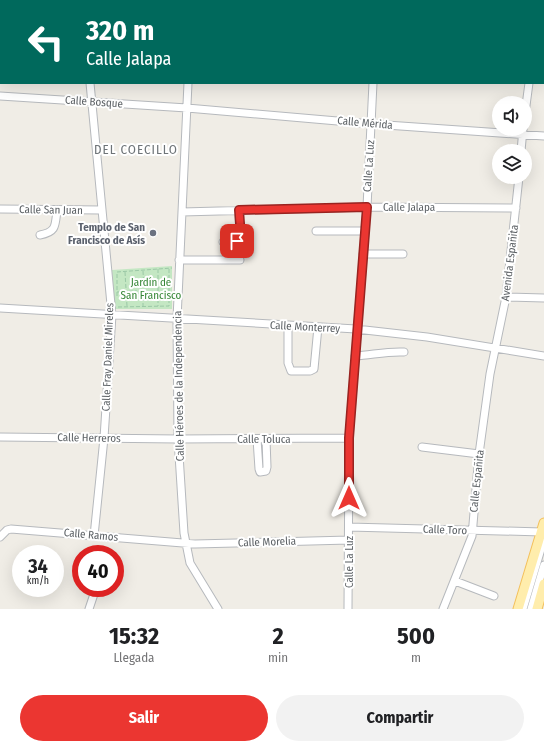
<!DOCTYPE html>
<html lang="es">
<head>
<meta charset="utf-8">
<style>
  body { margin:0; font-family:"Fira Sans Condensed",sans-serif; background:#f2f2f2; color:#202124; height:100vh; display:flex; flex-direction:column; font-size:15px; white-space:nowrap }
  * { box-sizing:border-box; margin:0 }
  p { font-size:13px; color:#757577 }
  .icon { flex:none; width:22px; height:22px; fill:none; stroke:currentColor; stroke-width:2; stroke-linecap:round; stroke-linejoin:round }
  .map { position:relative; height:609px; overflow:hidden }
  .drawer { display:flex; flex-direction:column; background:#fff; flex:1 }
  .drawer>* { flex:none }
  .hud { position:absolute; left:0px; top:0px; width:544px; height:84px; box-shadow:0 4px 16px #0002; background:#00695c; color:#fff; overflow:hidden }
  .buttons { position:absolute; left:492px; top:96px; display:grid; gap:8px }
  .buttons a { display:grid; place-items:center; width:40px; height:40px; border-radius:50%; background:#fff; box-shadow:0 4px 16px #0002; font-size:20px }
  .speed { position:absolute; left:12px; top:545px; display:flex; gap:8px; font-size:20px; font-weight:700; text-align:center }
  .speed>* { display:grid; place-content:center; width:52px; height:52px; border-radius:50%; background:#fff; box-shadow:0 4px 16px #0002; line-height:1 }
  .speed small { font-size:10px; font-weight:400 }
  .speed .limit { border:6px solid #d22; background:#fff; color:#111 }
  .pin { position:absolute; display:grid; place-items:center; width:34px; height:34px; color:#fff; margin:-17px; border-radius:8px; box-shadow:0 2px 6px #0006 }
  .me { position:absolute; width:44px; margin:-22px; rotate:0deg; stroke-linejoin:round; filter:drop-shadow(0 0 3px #0008) }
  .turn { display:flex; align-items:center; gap:14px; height:84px; padding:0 20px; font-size:18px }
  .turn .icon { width:52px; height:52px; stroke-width:2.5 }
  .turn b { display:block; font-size:28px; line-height:34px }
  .eta { display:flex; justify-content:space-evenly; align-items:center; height:68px; text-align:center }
  .eta b { font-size:24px; font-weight:700; line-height:28px }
  .action { display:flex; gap:8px; margin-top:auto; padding:8px 20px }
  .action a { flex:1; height:46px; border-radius:24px; background:#eb3631; color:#fff; font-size:16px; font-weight:700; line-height:46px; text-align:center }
  .action a+a { background:#f2f2f2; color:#202124 }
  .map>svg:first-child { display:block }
  .green { fill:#c4e7c3 }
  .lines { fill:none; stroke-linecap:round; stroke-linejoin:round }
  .minor-casing { stroke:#b6b9bd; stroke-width:9 }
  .major-casing { stroke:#f3c05c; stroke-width:11 }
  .path { stroke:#9bc8a6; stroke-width:1; stroke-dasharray:4 2; stroke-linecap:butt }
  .minor { stroke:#fff; stroke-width:7 }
  .major { stroke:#ffedac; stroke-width:9 }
  .route-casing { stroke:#992320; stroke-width:10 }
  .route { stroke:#eb3631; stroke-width:7 }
  .worship-dot { fill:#6b7280; stroke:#fff; stroke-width:1.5 }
  .labels { text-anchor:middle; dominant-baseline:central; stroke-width:4; stroke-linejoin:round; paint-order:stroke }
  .street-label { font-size:11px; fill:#5d6266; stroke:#fff }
  .worship-label { font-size:11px; font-weight:bold; fill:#5b616d; stroke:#fff; text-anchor:end }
  .park-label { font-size:11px; fill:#358635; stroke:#fff }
  .quarter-label { font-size:13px; letter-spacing:1px; fill:#6e7478; stroke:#fff }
</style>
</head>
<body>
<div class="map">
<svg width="544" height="609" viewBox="0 0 544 609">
  <rect width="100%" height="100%" fill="#f0ede6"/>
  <!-- green -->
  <path class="green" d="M172 266V309H114L112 270Z"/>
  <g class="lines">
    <!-- minor casing -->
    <g class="minor-casing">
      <path id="minor" d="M86 0V1
        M94 0 124 1
        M192 1V0
        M235 1V0
        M377 1V0
        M540 1V0
        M90 83 112 315 104 438 94 536
        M188 83 177 319 178 439 184 533 190 563 218 609
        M0 96 187 108 372 124 544 136
        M525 113 529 83
        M521 151 523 129
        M0 209 101 210
        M182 212 367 207 516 208
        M316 231H365
        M40 235C57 232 55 225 57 210
        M223 242 240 240 239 210
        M363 254H403
        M179 260H240
        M506 297 544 298
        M0 308 356 329 427 337 544 356
        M288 326V363L291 371H310L314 369 318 327
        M355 356C372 355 387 351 404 352
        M0 437 178 439 349 438
        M257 439 259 469 260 472 266 471 267 467 266 439
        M422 447 479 454
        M349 527 542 532
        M0 537 7 530 11 529 195 544 349 540
        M455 581 494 596
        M89 609 96 588
        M348 609 349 438 367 207 373 83
        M443 609 472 536 479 454 490 374 506 297 519 177
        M523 609 544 539
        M531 609 544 565"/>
    </g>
    <!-- major casing -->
    <g class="major-casing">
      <path id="major" d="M518 609 544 523
        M537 609 544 584"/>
    </g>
    <!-- path -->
    <path class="path" d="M158 269V306
      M143 271 144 290
      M125 272 127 306
      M117 292 137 291
      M145 292 143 296 138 293 141 289 145 292H158
      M117 296V272L172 268
      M143 297V306
      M118 307 169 306V268"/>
    <!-- minor -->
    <use href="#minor" class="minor"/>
    <!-- major -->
    <use href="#major" class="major"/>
  </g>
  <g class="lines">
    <!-- route casing -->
    <g class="route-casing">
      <path id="route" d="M237 241 241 237 239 210 367 207 349 438V498"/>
    </g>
    <!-- route -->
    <use href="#route" class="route"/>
  </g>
  <!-- markers -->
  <circle class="worship-dot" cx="153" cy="233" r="4"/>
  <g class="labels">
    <!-- street labels -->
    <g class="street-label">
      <text transform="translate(94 102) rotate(4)">Calle Bosque</text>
      <text transform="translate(365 123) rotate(5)">Calle Mérida</text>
      <text transform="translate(369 166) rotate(-86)">Calle La Luz</text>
      <text x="409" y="207">Calle Jalapa</text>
      <text transform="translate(51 210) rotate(1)">Calle San Juan</text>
      <text transform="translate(510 263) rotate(-83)">Avenida Españita</text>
      <text transform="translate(305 327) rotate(3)">Calle Monterrey</text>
      <text transform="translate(108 357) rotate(-88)">Calle Fray Daniel Mireles</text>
      <text transform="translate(179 386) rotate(-91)">Calle Héroes de la Independencia</text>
      <text transform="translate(89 438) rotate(1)">Calle Herreros</text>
      <text x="264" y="439">Calle Toluca</text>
      <text transform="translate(477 481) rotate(-84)">Calle Españita</text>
      <text transform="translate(445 530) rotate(2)">Calle Toro</text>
      <text transform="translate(91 535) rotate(5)">Calle Ramos</text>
      <text transform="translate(267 542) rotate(-2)">Calle Morelia</text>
      <text transform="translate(349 562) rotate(-90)">Calle La Luz</text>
    </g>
    <!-- worship labels -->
    <g class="worship-label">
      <text x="145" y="227">Templo de San<tspan x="145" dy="13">Francisco de Asís</tspan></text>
    </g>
    <!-- park labels -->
    <g class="park-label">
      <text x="151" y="282">Jardín de<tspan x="151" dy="13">San Francisco</tspan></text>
    </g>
    <!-- quarter labels -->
    <g class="quarter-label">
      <text x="136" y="149">DEL COECILLO</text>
    </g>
  </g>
</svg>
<div class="buttons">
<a><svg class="icon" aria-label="sound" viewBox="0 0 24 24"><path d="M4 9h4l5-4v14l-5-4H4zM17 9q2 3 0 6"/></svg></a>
<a><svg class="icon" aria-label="layers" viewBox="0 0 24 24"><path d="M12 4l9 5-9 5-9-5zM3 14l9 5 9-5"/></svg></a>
</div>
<div class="speed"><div>34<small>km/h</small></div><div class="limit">40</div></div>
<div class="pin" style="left:237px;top:241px;background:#d93025"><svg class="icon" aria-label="arrive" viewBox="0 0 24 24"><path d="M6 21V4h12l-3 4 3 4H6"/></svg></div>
<svg class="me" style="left:349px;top:498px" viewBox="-20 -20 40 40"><path d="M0-17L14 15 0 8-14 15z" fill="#eb3631" stroke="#fff" stroke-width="4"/></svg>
<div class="hud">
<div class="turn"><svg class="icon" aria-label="left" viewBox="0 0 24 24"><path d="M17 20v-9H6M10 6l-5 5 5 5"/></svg><div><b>320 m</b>Calle Jalapa</div></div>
</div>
</div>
<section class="drawer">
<div class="eta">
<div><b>15:32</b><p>Llegada</p></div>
<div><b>2</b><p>min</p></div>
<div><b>500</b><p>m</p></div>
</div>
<div class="action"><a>Salir</a><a>Compartir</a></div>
</section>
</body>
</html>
